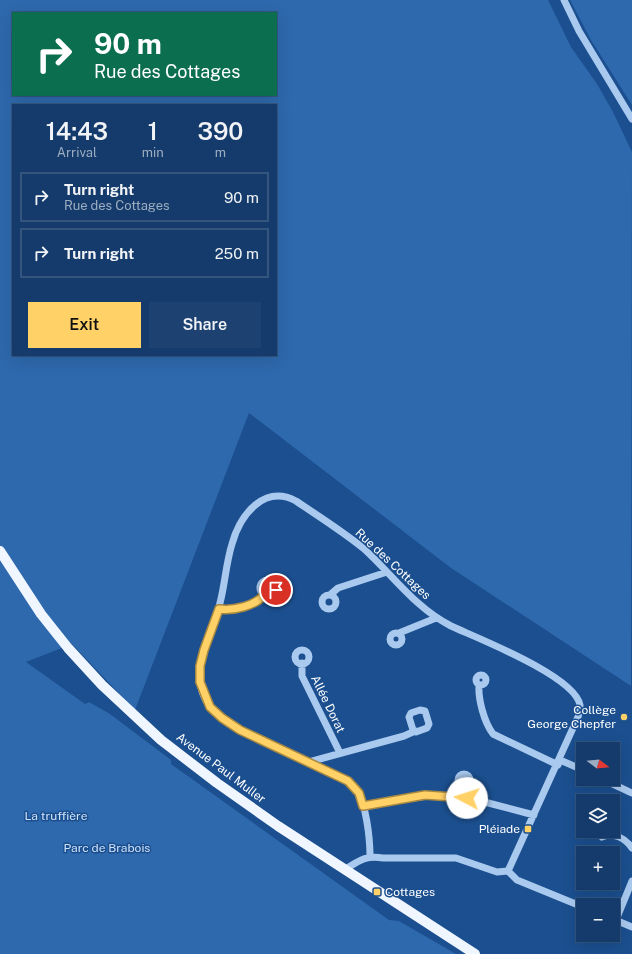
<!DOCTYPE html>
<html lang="en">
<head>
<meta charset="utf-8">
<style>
  body { margin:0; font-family:"Public Sans",sans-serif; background:#1d4271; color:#f1f3f6; height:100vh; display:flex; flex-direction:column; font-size:15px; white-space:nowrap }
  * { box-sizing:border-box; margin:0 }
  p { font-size:13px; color:#9dadc1 }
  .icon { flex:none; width:22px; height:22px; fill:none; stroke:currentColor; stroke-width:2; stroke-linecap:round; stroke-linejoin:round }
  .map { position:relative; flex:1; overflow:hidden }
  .side { position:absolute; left:12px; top:104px; width:265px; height:252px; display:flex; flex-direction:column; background:#143b6b; border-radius:0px; box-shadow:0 4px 16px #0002,0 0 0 1px #33557e }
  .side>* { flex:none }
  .top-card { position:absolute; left:12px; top:12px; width:265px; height:84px; border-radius:0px; box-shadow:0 4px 16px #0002,0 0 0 1px #33557e; background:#0b6e4f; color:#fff; overflow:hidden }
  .needle { width:26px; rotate:106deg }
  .tools { position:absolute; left:576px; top:742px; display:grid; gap:8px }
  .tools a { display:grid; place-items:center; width:44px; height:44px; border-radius:0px; background:#143b6b; box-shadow:0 4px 16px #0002,0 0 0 1px #33557e; font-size:20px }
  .pin { position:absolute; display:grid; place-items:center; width:34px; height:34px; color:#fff; margin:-17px; border:2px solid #fff; border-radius:50%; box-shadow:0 1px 4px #0007 }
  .me { position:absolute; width:44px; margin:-22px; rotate:275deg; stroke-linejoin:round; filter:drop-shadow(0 0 3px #0008) }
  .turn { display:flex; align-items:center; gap:14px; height:84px; padding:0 16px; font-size:18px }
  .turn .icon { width:52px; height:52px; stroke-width:2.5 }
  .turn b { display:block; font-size:28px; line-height:34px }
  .eta { display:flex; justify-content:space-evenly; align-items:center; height:68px; text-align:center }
  .eta b { font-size:24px; font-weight:600; line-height:28px }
  .cta { display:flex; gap:8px; margin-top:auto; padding:8px 16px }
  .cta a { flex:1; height:46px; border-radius:0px; background:#ffd166; color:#111; font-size:16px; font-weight:600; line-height:46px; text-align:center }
  .cta a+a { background:#1d4271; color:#f1f3f6 }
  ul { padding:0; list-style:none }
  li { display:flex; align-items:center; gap:12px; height:50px; margin:0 8px 6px; padding:0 8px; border:2px solid #33557e; border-radius:0px }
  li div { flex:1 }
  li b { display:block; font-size:15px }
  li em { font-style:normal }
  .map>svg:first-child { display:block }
  .green { fill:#2e69ad; fill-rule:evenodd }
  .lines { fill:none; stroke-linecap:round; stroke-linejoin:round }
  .minor { stroke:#a9c9ee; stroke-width:7 }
  .major { stroke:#f0f6ff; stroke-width:10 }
  .route-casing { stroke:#a68842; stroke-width:10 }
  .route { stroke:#ffd166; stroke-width:7 }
  .poi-dot { fill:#ffd166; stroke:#1b4f8f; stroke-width:1.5 }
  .labels { text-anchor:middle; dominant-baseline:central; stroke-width:3; stroke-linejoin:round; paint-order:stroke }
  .street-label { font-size:12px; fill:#fff; stroke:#1b4f8f }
  .poi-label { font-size:12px; fill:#fff; stroke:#1b4f8f; text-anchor:end }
  .park-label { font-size:12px; fill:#cfe3fa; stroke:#1b4f8f }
</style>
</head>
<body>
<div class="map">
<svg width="632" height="954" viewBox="0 0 632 954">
  <rect width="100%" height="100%" fill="#1b4f8f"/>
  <!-- green -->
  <path class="green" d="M0 0H548L571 47 597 84 613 112 632 152 631 686 451 568 249 413 135 710 72 644 26 662 85 704 89 702 110 714 171 760V764L389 920 399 921 456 954H0ZM13 13H276V95H13ZM13 105H276V355H13Z
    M570 0H632V105L591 40Z"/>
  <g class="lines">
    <!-- minor -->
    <path class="minor" d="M564 0 579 31 632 119
      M260 588a8 8 0 1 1 16 0a8 8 0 1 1-16 0Z
      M331 594 338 588 387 572
      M322 602a7 7 0 1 1 14 0a7 7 0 1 1-14 0Z
      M219 609C233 611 255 606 264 595
      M390 639a6 6 0 1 1 12 0a6 6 0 1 1-12 0Z
      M399 633 436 618
      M295 657a7 7 0 1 1 14 0a7 7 0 1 1-14 0Z
      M302 663V676L340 753
      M476 680a5 5 0 1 1 10 0a5 5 0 1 1-10 0Z
      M479 685C478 699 484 722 493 734L558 765
      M420 710 425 711 429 724 427 728 416 732 413 730 409 717 411 713Z
      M560 760 583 770
      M309 762 404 736 415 731
      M458 780a6 6 0 1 1 12 0a6 6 0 1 1-12 0Z
      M602 779 632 793
      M363 806 433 795 473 799 534 815
      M602 837C613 831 626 839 632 848
      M370 856C370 839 366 802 356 788 352 782 347 780 341 777 320 767 298 757 277 747 255 737 226 728 210 707 185 673 213 638 220 603 225 584 226 563 232 544 240 515 264 484 296 501 318 516 342 531 363 548 392 574 415 608 451 626 477 638 575 676 580 705 580 709 579 713 578 717L508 871
      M344 870C359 861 365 855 383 858H456L497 872 508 871
      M508 871 517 880 583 907
      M613 919 632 927
      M616 920 632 881"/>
    <!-- major -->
    <path class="major" d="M0 551 41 614 68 648 102 685 161 740 217 783 278 826 475 954"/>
  </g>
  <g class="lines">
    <!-- route casing -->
    <g class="route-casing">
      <path id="route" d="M276 590 271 595H264C255 606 233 611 219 609L204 650 200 666V682L210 707 222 718 240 730 348 781 359 793 363 806 425 795 467 798"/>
    </g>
    <!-- route -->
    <use href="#route" class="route"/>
  </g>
  <!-- markers -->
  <g class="poi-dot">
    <circle cx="624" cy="717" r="4"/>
    <rect x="524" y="825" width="8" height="8" rx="2"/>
    <rect x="373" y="888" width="8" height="8" rx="2"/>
  </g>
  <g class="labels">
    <!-- street labels -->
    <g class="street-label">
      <text transform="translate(393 564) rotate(43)">Rue des Cottages</text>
      <text transform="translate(328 704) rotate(64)">Allée Dorat</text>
      <text transform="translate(221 768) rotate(37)">Avenue Paul Muller</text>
    </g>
    <!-- poi labels -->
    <g class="poi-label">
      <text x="616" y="710">Collège<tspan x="616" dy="14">George Chepfer</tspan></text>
      <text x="520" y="829">Pléiade</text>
      <text x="385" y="892" text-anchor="start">Cottages</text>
    </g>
    <!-- park labels -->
    <g class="park-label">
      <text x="56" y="816">La truffière</text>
      <text x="107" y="848">Parc de Brabois</text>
    </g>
  </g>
</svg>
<div class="tools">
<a><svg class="needle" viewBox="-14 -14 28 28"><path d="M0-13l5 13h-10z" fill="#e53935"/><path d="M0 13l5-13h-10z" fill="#9dadc1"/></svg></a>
<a><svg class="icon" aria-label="layers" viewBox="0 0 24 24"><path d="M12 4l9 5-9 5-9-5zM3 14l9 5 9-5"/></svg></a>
<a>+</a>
<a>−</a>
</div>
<div class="pin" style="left:276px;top:590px;background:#d93025"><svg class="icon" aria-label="arrive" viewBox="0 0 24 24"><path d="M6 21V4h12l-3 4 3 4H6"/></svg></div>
<svg class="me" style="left:467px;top:798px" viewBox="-20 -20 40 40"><circle r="19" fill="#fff"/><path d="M0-13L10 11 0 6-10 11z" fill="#ffd166"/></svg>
<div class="top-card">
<div class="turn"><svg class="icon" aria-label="right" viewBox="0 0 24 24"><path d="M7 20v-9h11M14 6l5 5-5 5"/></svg><div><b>90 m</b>Rue des Cottages</div></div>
</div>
<section class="side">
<div class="eta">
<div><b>14:43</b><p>Arrival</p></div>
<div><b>1</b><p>min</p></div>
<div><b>390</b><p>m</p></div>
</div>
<ul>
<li><svg class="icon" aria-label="right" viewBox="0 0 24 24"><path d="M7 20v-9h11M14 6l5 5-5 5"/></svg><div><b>Turn right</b><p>Rue des Cottages</p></div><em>90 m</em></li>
<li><svg class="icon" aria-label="right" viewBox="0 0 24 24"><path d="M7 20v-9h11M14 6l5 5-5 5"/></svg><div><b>Turn right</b></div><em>250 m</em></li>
</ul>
<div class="cta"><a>Exit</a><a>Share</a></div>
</section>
</div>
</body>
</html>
